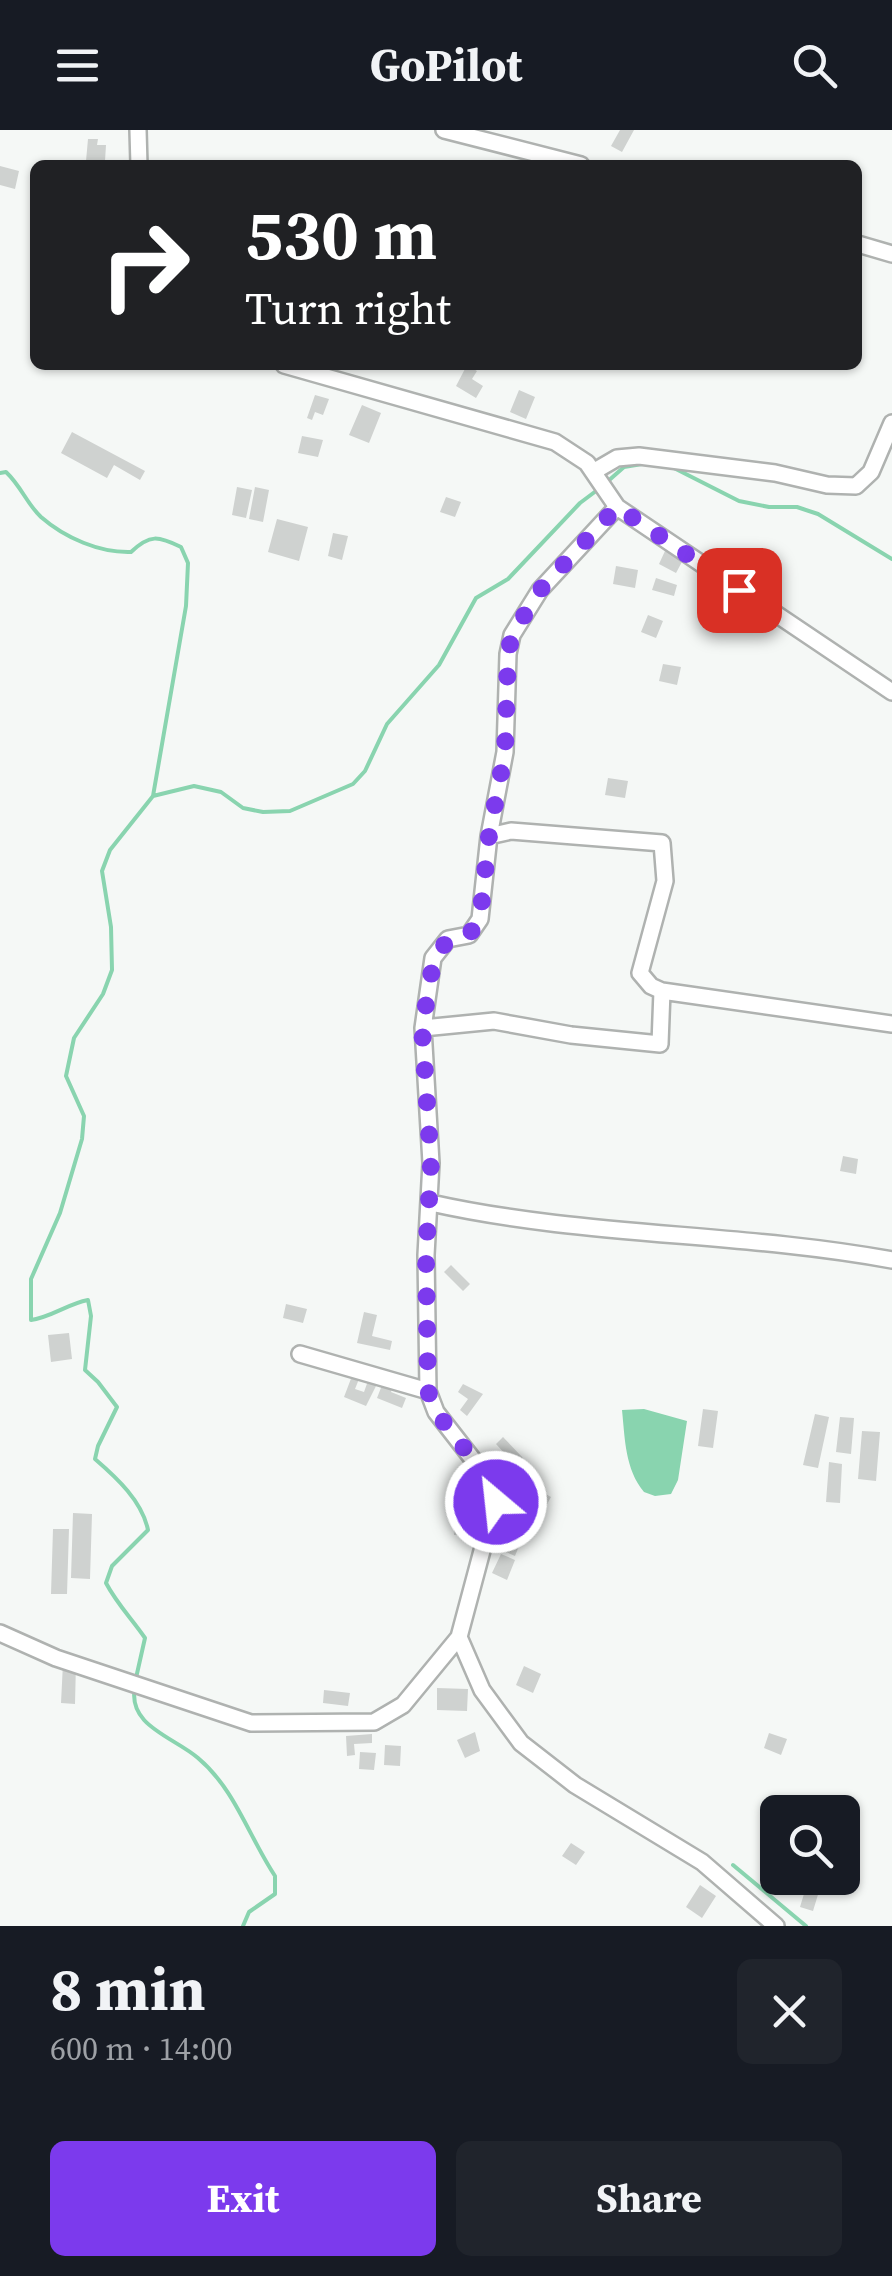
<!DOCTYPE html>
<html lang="en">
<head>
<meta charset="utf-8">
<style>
  body { margin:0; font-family:"Source Serif 4",serif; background:#20242c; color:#f1f3f6; height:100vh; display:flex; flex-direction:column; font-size:38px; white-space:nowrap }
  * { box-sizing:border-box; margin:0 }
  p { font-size:32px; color:#9ea1a6 }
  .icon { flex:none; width:55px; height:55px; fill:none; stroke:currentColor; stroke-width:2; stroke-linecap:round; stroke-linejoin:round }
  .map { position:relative; height:1796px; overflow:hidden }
  .details { display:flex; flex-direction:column; background:#171b24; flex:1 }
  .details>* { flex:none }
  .guide { position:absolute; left:30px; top:30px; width:832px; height:210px; border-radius:15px; box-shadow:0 2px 8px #0004; background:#202124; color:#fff; overflow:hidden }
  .controls { position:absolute; left:760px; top:1665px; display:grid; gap:20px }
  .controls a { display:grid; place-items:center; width:100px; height:100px; border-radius:15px; background:#171b24; box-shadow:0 2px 8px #0004; font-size:50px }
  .pin { position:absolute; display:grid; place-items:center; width:85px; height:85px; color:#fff; margin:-42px; border-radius:20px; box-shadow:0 5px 15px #0006 }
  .me { position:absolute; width:110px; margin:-55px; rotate:332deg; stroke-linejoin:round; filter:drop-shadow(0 0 8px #0008) }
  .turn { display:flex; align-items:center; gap:35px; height:210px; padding:0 50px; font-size:45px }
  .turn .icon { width:130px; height:130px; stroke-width:2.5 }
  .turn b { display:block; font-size:70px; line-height:85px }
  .round { display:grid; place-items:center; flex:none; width:105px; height:105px; border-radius:15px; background:#20242c }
  .summary { display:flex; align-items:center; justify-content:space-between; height:170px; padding:0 50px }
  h1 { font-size:60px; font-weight:700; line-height:75px }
  .action { display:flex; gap:20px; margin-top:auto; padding:20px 50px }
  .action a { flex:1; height:115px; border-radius:15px; background:#7c3aed; color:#fff; font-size:40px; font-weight:700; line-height:115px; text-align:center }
  .action a+a { background:#20242c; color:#f1f3f6 }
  header { display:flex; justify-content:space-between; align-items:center; height:130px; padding:0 50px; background:#171b24; font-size:45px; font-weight:700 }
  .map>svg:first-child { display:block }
  .water { fill:#89d4af }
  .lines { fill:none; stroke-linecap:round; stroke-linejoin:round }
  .stream { stroke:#89d4af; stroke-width:4 }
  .building { fill:#cfd2d0 }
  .street-casing { stroke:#afb2b0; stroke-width:20 }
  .street { stroke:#fff; stroke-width:15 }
  .route { stroke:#7c3aed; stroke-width:18; stroke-dasharray:0 32.4 }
</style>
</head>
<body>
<header><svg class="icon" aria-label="menu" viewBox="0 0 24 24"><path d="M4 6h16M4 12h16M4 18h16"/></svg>GoPilot<svg class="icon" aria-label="search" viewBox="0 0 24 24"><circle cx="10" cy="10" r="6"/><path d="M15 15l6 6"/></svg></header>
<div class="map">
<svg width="892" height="1796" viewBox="0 0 892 1796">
  <rect width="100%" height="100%" fill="#f5f8f6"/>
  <!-- water -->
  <path class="water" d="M644 1279 687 1291 678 1350 671 1364 655 1366 644 1362C625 1339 625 1309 622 1280Z"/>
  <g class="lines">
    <!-- stream -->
    <path class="stream" d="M670 336 739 371 769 377H797L818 384 892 429
      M0 343 6 342C21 356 27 374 41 387 65 408 100 423 131 422 150 404 158 406 181 417L188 433 186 476 153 666 110 720 102 741 111 797 112 840 103 864 74 908 66 946 84 986 82 1009 60 1083 31 1149V1190C52 1187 67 1174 88 1170L91 1186 85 1240 98 1252 117 1277 98 1316 95 1329C117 1348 142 1371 148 1400L112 1436 106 1453C117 1474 132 1489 145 1508L136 1548
      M607 352 624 337 642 334
      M153 666 194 656 221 662 243 678 263 682 290 681 353 654 365 641 387 594 439 535 476 468 508 449 580 373 600 358
      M135 1557C127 1596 174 1607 198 1628 235 1659 249 1707 275 1746V1764L249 1782 243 1796
      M733 1735 806 1796"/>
  </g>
  <!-- building -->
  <path class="building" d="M620 0H634L622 22 611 16Z
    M88 9H98L97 15H106L105 31 95 30V35H69L70 31H86Z
    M0 36 19 41 15 59 0 55Z
    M467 235 477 241 472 249 483 256 476 268 456 256Z
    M519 260 535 267 526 289 510 282Z
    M315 265 329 269 323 285 315 282 312 290 307 288Z
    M362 275 381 283 369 313 349 305Z
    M72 302 145 341 140 350 114 335 107 348 61 323Z
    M302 306 323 310 318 327 298 323Z
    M237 357 252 360 246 388 232 385Z
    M255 357 269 360 263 392 249 389Z
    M446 367 461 372 455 387 440 382Z
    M277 389 308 397 299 431 268 422Z
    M333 403 348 406 342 430 328 426Z
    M665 421 683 430 676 443 659 434Z
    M616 436 638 440 635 458 613 454Z
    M656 448 677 455 674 466 652 460Z
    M648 485 663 491 656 508 641 502Z
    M663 534 681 537 677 555 659 551Z
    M608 648 628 651 625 668 605 665Z
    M843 1026 858 1029 856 1044 840 1041Z
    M451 1135 470 1154 463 1161 444 1142Z
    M286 1174 307 1179 303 1193 283 1188Z
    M364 1182 377 1185 372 1206 392 1211 390 1220 357 1213Z
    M69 1203 72 1229 51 1232 48 1205Z
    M352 1246 359 1249 355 1259 364 1262 369 1248 378 1252 366 1276 344 1267Z
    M384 1250 394 1253 391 1262 406 1268 402 1278 377 1268Z
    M463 1254 483 1264 467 1286 460 1280 468 1269 458 1262Z
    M703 1279 718 1281 713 1318 698 1316Z
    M815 1284 829 1287 818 1338 803 1335Z
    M840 1287 854 1288 851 1324 836 1322Z
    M862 1301 880 1302 876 1351 858 1349Z
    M503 1307 523 1328 511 1340 501 1330 506 1325 496 1314Z
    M829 1332 842 1334 840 1373 826 1372Z
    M517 1348 529 1350 526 1371 514 1370Z
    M536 1359 551 1367 541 1385 527 1378Z
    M73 1383 92 1384 90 1449 71 1448Z
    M453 1387H478V1404L454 1405Z
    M53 1399H69L67 1464H51Z
    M505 1404 521 1411 515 1426 499 1419Z
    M501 1424 515 1430 507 1450 492 1443Z
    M63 1533H76L75 1574 61 1573Z
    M524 1536 541 1544 533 1563 516 1555Z
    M437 1558 468 1559 467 1581 437 1580Z
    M324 1560 350 1563 348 1576 323 1573Z
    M475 1602 480 1621 465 1628 457 1610Z
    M769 1603 787 1609 781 1625 764 1618Z
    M372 1604V1613L354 1614 355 1625 347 1626 346 1606Z
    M385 1615 401 1616 400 1636 384 1635Z
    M360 1622 376 1623 374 1640 359 1639Z
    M571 1713 585 1722 576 1735 562 1726Z
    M807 1754 820 1758 813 1781 800 1777Z
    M700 1755 716 1766 702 1788 686 1777Z"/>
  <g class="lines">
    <!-- street casing -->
    <g class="street-casing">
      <path id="street" d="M138 0 139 35
        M444 0 581 35
        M858 114 892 124
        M284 235 555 312 587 333 617 377 540 460 512 505 508 524 505 622 489 706 480 789 469 805 448 809 433 828 423 898 431 1033 426 1125 428 1261 436 1282 492 1354 495 1372 459 1507 482 1560 521 1613 575 1655 702 1732 776 1796
        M593 342 617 328 639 326 775 343 827 355 856 356 871 342 892 293
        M617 377 892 562
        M489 706 511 701 662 713 665 751 640 843 651 856 662 861
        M423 898 494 891 571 905 660 914 662 861 892 894
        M431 1073C583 1107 740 1102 892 1130
        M300 1224 428 1261
        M0 1503 56 1528 251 1593 374 1592 403 1575 459 1507"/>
    </g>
    <!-- street -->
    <use href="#street" class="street"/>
  </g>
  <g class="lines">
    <!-- route -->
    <path class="route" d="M496 1372 492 1354 436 1282 428 1261 426 1126 431 1033 422 898 434 828 448 810 469 805 480 788 489 706 505 622 508 524 512 505 540 460 617 377 739 460"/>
  </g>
</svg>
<div class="controls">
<a><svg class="icon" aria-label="search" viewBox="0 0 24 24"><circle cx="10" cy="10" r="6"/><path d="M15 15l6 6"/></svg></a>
</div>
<div class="pin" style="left:739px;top:460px;background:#d93025"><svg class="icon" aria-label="arrive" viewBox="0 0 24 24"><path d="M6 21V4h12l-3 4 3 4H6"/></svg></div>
<svg class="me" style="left:496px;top:1372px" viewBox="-20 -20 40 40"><circle r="17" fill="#7c3aed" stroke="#fff" stroke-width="3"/><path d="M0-11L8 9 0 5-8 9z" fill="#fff"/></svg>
<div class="guide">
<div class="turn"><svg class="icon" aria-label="right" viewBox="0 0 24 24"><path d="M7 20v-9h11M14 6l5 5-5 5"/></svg><div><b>530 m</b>Turn right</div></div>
</div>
</div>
<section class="details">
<div class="summary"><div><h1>8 min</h1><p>600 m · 14:00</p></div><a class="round"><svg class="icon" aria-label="close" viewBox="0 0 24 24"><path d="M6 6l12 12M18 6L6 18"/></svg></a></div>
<div class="action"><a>Exit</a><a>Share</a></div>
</section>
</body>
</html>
